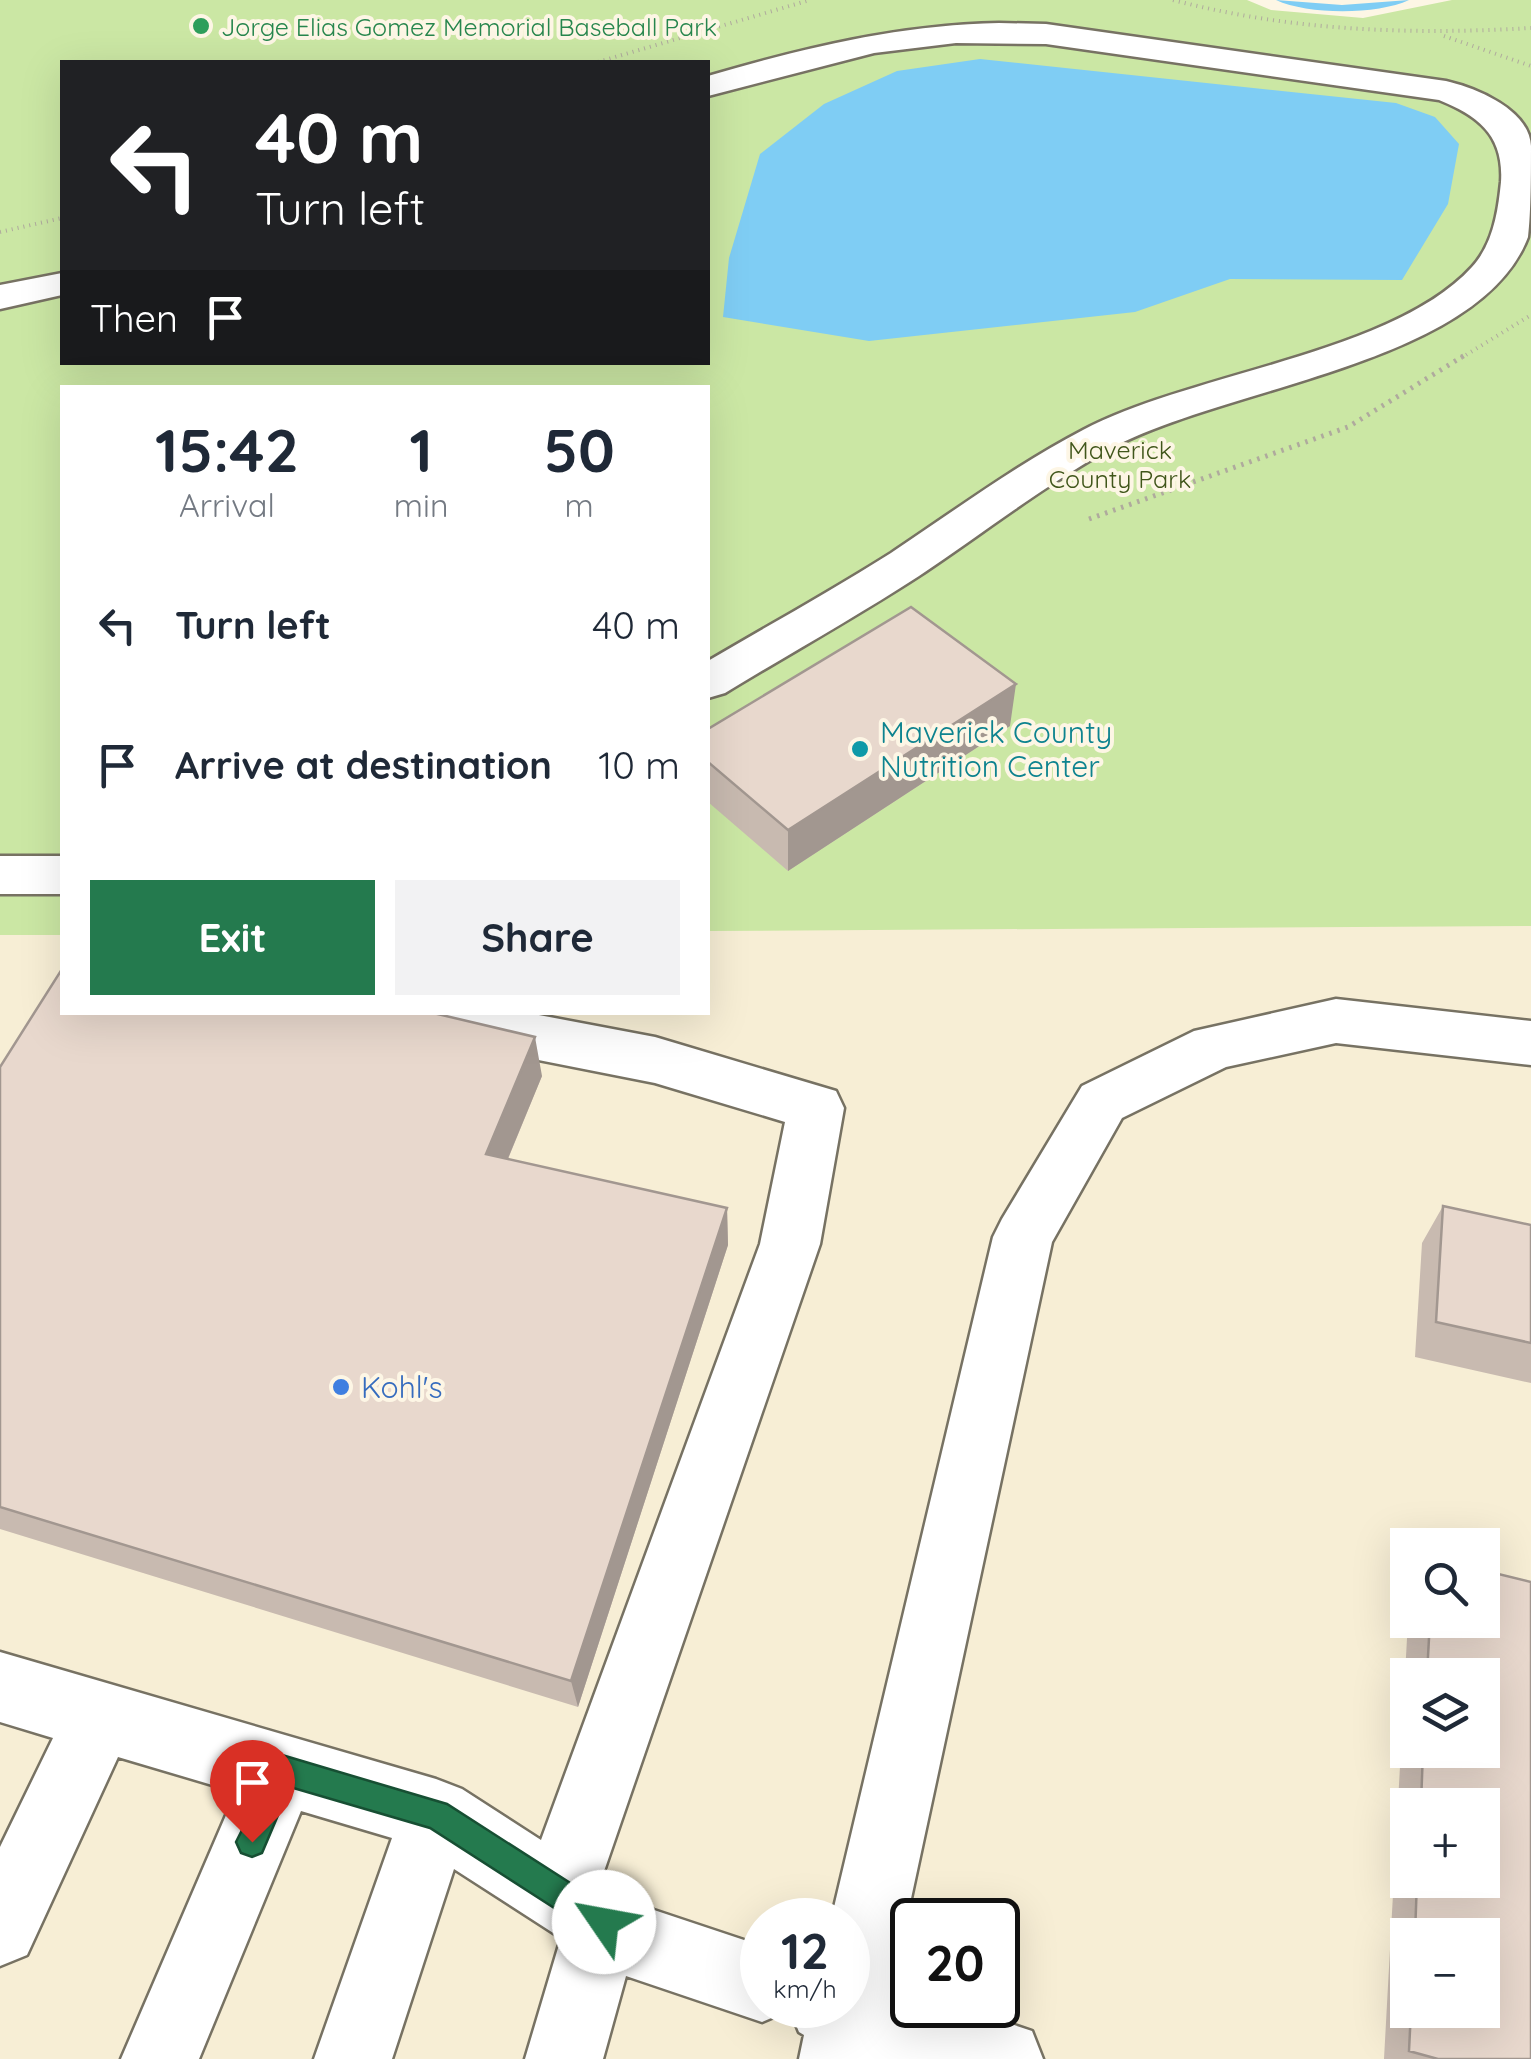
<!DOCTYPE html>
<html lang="en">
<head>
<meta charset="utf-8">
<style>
  body { margin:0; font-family:Quicksand,sans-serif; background:#f2f2f3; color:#1f2937; height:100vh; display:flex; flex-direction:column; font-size:38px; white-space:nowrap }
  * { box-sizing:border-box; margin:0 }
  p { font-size:32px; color:#747a83 }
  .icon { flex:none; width:55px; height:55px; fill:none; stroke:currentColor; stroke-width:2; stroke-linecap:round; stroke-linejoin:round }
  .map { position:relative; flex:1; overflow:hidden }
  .sheet { position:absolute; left:60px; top:385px; width:650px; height:630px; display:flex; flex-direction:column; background:#fff; border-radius:0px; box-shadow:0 10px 40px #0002 }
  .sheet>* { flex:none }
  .guide { position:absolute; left:60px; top:60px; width:650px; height:305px; border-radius:0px; box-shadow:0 10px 40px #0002; background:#202124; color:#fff; overflow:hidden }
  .buttons { position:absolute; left:1390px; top:1528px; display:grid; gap:20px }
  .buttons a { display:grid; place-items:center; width:110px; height:110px; border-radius:0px; background:#fff; box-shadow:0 10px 40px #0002; font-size:50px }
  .speed { position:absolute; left:740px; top:1898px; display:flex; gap:20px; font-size:50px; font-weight:700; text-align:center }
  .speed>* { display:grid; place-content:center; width:130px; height:130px; border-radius:50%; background:#fff; box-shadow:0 10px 40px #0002; line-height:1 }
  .speed small { font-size:25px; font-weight:400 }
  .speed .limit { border:5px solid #111; border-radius:15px; background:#fff; color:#111 }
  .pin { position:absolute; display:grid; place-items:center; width:85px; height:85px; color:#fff; margin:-102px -42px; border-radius:50% 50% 50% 0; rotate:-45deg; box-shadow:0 0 10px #0007 }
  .pin .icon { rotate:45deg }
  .me { position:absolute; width:110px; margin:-55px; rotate:303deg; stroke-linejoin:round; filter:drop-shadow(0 0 8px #0008) }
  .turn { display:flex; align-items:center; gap:35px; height:210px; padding:0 30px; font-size:45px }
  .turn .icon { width:130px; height:130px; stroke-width:2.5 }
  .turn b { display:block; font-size:70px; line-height:85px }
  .then { display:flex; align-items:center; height:95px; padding:0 30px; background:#0003; gap:20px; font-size:38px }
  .eta { display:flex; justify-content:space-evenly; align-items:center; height:170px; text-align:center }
  .eta b { font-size:60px; font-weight:800; line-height:70px }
  .cta { display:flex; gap:20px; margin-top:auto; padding:20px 30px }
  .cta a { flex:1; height:115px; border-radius:0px; background:#247a4e; color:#fff; font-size:40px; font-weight:800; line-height:115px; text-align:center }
  .cta a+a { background:#f2f2f3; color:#1f2937 }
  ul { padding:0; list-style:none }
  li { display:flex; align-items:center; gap:30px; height:140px; padding:0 30px }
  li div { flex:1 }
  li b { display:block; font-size:38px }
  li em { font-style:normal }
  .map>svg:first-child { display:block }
  .built { fill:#f7eed5; fill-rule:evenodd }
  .green { fill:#cbe7a4; fill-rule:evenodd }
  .water { fill:#7fcdf4 }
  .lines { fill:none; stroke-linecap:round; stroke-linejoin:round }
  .stream { fill:#7fcdf4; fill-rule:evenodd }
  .minor-casing { stroke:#777263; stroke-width:5 }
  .path-far1 { stroke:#afaa9d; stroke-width:4; stroke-dasharray:1 5; stroke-linecap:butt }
  .path { stroke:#afaa9d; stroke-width:5; stroke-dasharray:2.5 6; stroke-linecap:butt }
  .minor { fill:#fff; fill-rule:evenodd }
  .wall { fill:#c8bab0; fill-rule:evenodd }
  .shaded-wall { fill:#a29790 }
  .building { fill:#e8d8cd; stroke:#a29790; stroke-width:2.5 }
  .route { fill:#247a4e; stroke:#174f33; stroke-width:2.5 }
  .leisure-dot { fill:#2e9e5b; stroke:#fdf6e5; stroke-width:4 }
  .culture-dot { fill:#0f9aa8; stroke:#fdf6e5; stroke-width:4 }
  .shop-dot { fill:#3f7fe0; stroke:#fdf6e5; stroke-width:4 }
  .labels { text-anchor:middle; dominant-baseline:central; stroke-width:8; stroke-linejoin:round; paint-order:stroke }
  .far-leisure-label { font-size:25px; fill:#27864d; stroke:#fdf6e5; text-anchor:start }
  .far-park-label { font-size:25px; fill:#40561a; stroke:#fdf6e5 }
  .culture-label { font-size:30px; fill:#0d838f; stroke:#fdf6e5; text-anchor:start }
  .shop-label { font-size:30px; fill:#366cbe; stroke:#fdf6e5; text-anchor:start }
</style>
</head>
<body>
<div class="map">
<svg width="1531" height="2059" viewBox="0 0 1531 2059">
  <rect width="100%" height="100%" fill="#fdf6e5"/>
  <!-- built -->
  <path class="built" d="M1531 913V2059H0V930L62 929V1012H708V916ZM1408 1545H1482V1620H1408ZM1408 1675H1482V1750H1408ZM1408 1805H1482V1880H1408ZM762 1920H848V2005H762ZM912 1920H998V2005H912ZM1408 1935H1482V2010H1408Z"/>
  <!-- green -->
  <path class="green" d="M0 0H1247L1271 10 1363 18 1452 0H1531V926L708 931V388H62V935H0ZM62 62H708V362H62Z"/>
  <!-- water -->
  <path class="water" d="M980 59 1396 103 1435 117 1459 144 1448 204 1402 280 1230 279 1135 312 869 341 723 317 729 258 760 154 824 104 897 71Z"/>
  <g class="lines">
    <!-- stream -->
    <path class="stream" d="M1276 0 1342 5 1409 0C1377 15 1308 15 1276 0Z"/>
    <!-- minor casing -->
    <g class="minor-casing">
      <path id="minor" d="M999 23 1046 24 1446 81C1476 88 1529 109 1531 146 1531 173 1531 212 1528 237 1479 366 1223 386 1108 450 1042 487 982 534 919 576 856 617 789 654 725 693L708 698V661C769 625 831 591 891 553 954 511 1016 465 1083 430 1193 372 1393 354 1472 267 1493 244 1498 212 1501 182 1504 136 1479 116 1439 100L1046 44 956 43 874 53 708 96V76C804 48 898 25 999 23Z
        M62 273V295L0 309V285Z
        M0 856H62V894H0Z
        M1336 999 1531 1021V1065L1336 1043 1226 1067 1122 1118 1052 1242 892 1987 912 1993V2005H954L1032 2031 1043 2059H799L804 2035 799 2032 790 2010 762 2022 626 1976 603 2059H525L561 1938 454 1869 392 2059H314L392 1838 301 1811 199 2059H121L236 1792 118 1757 27 1955 0 1966V1847L53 1738 0 1722V1652L436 1779 462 1789 541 1840 760 1244 785 1122 655 1083 406 1034 387 1027 379 1012H523L655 1037 836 1091 844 1108 820 1244 602 1877 654 1910 762 1946V2005H848V1920H831L993 1237 1002 1219 1082 1086 1194 1031Z"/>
    </g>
    <!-- path-far1 -->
    <path class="path-far1" d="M1173 0C1291 31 1410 35 1531 28
      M1444 36 1531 66
      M598 62 810 0
      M0 232 62 218
      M1461 358 1531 315"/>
    <!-- path -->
    <path class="path" d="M1089 519 1348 427 1465 355"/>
    <!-- minor -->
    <use href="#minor" class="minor"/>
  </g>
  <!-- wall -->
  <path class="wall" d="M1010 726 788 871 708 802V729Z
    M0 1067 542 1076 508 1159 727 1208 728 1245 578 1707 0 1529Z
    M1443 1206 1531 1225V1383L1415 1357 1422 1243Z
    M1408 1620H1482L1531 2059H1384ZM1408 1675H1482V1750H1408ZM1408 1805H1482V1880H1408ZM1408 1935H1482V2010H1408Z"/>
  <!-- shaded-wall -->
  <path class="shaded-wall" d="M1016 684 1010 726 788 871V830Z
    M535 1037 542 1076 494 1192 486 1154Z
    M727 1208 728 1245 578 1707 571 1681Z"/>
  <!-- building -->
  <path class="building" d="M911 607 1016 684 788 830 708 762V729Z
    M62 969V1012H429L535 1037 486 1154 727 1208 571 1681 0 1507V1067Z
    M1443 1206 1531 1225V1343L1436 1322Z
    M1482 1570 1531 1582V2059H1438L1409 2051 1411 2010H1482V1935H1415L1417 1880H1482V1805H1421L1423 1750H1482V1675H1427L1430 1620H1482Z"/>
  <!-- route -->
  <path class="route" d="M282 1755 447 1804 614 1911 619 1922 614 1933 604 1938 593 1933 430 1828 290 1787 262 1853 252 1857 241 1853 236 1842 241 1832 272 1760Z"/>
  <!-- markers -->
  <circle class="leisure-dot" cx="201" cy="26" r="10"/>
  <circle class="culture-dot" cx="860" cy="749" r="10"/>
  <circle class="shop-dot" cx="341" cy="1387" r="10"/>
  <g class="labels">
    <!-- far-leisure labels -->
    <g class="far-leisure-label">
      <text x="221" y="26">Jorge Elias Gomez Memorial Baseball Park</text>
    </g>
    <!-- far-park labels -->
    <g class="far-park-label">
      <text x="1120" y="449">Maverick<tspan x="1120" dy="29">County Park</tspan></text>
    </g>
    <!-- culture labels -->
    <g class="culture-label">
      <text x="880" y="732">Maverick County<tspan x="880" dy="34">Nutrition Center</tspan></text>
    </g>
    <!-- shop labels -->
    <g class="shop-label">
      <text x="361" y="1387">Kohl's</text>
    </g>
  </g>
</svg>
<div class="buttons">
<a><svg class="icon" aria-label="search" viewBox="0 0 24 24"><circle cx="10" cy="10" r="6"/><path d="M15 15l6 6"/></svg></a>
<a><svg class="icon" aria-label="layers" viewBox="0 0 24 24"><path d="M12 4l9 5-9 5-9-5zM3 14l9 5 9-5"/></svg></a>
<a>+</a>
<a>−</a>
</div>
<div class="speed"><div>12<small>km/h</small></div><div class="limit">20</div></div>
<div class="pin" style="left:252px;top:1842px;background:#d93025"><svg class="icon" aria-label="arrive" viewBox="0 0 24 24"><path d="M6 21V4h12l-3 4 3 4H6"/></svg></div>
<svg class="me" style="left:604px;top:1922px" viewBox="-20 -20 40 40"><circle r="19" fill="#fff"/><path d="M0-13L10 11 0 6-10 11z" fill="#247a4e"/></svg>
<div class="guide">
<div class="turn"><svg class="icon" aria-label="left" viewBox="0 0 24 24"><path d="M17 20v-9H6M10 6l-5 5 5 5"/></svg><div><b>40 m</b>Turn left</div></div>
<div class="then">Then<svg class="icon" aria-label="arrive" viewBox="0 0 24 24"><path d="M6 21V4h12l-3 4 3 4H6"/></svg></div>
</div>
<section class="sheet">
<div class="eta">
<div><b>15:42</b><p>Arrival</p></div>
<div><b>1</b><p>min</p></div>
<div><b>50</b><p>m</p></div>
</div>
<ul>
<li><svg class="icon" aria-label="left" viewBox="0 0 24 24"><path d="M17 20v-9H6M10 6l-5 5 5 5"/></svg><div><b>Turn left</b></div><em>40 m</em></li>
<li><svg class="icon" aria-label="arrive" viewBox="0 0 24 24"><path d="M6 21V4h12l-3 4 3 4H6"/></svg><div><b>Arrive at destination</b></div><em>10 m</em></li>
</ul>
<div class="cta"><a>Exit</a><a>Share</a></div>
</section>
</div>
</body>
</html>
